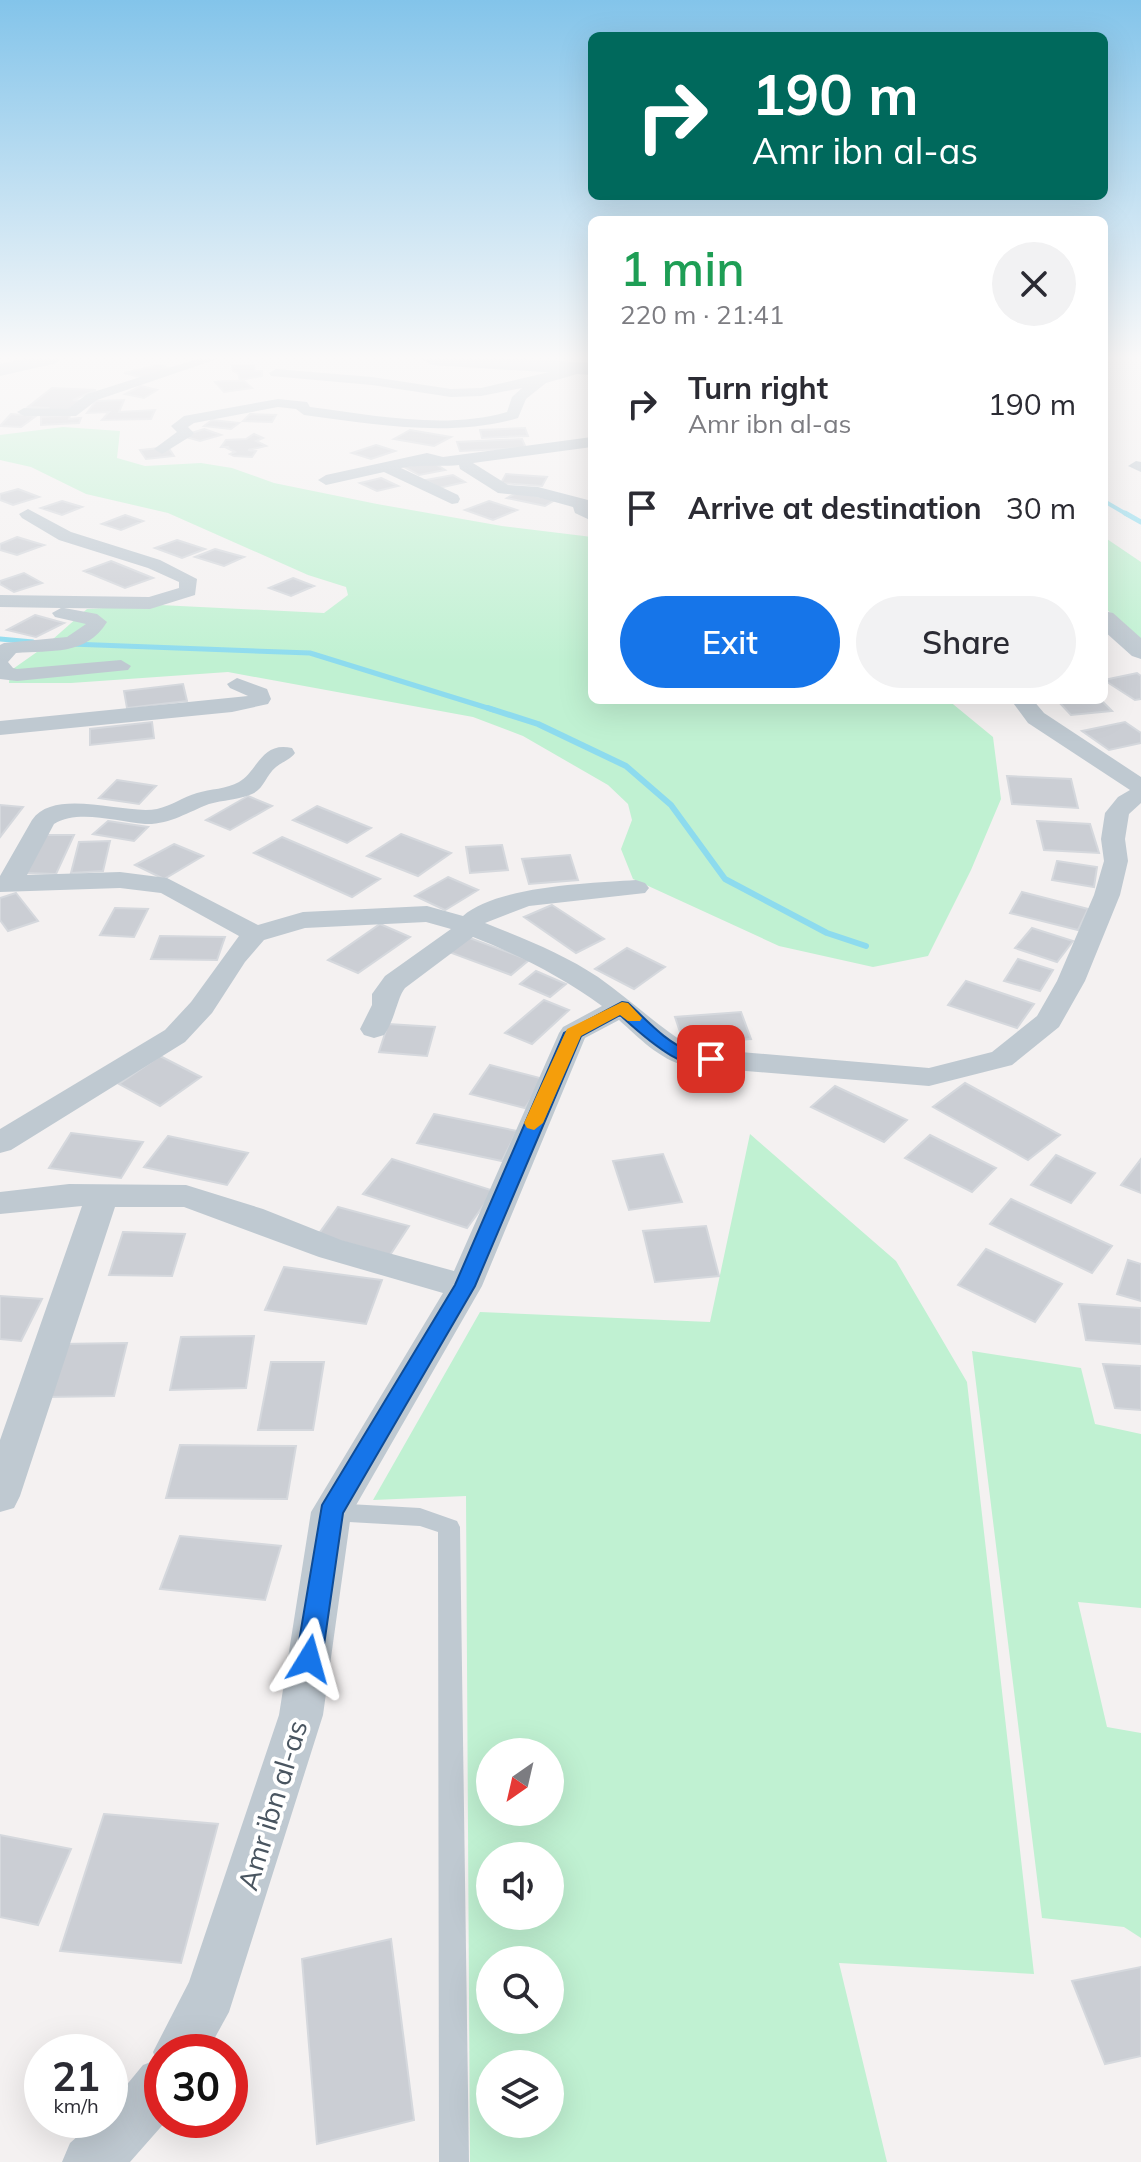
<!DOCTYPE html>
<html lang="en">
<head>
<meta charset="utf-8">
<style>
  body { margin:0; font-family:Mulish,sans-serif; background:#f2f2f3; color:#2b2b33; height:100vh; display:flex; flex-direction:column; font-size:30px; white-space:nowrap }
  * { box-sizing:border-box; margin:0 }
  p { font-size:26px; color:#7c7c81 }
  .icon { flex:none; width:44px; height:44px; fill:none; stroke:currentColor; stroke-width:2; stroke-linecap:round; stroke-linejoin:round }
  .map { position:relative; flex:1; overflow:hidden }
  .side { position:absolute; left:588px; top:216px; width:520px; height:488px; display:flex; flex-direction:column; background:#fff; border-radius:12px; box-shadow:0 8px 32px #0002 }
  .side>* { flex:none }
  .guide { position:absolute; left:588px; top:32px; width:520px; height:168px; border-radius:12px; box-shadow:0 8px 32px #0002; background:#00695c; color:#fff; overflow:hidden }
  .needle { width:52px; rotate:214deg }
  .tools { position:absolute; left:476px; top:1738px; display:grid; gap:16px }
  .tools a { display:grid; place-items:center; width:88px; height:88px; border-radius:50%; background:#fff; box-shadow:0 8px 32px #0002; font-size:40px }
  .speed { position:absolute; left:24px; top:2034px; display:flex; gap:16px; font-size:40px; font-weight:700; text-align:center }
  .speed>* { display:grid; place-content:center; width:104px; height:104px; border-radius:50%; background:#fff; box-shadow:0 8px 32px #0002; line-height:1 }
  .speed small { font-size:20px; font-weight:400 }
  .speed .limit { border:12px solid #d22; background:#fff; color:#111 }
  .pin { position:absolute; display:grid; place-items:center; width:68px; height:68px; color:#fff; margin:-34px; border-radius:16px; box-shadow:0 4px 12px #0006 }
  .me { position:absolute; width:88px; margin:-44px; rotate:8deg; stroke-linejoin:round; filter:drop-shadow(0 0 6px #0008) }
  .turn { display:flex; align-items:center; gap:28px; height:168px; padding:0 32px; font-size:36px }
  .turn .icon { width:104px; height:104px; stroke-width:2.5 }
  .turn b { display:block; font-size:56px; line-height:68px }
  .round { display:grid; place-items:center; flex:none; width:84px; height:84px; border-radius:42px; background:#f2f2f3 }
  .headline { display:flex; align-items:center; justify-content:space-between; height:136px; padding:0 32px }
  h1 { font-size:48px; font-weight:600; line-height:60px; color:#1e9e55 }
  .action { display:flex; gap:16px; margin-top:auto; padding:16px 32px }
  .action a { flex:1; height:92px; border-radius:48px; background:#1675e9; color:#fff; font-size:32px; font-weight:600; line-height:92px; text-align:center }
  .action a+a { background:#f2f2f3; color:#2b2b33 }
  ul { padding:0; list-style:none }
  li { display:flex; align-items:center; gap:24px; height:104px; padding:0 32px }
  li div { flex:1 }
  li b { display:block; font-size:30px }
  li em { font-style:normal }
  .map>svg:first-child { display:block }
  .green { fill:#c0f1d2; fill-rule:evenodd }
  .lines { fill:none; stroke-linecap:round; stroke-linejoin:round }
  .stream-far2 { stroke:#8ddbee; stroke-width:4 }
  .stream-far1 { stroke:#8ddbee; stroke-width:5 }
  .stream { stroke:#8ddbee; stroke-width:6 }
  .building { fill:#cbced4; stroke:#d5d8dd; stroke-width:2 }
  .service { fill:#bfc9d1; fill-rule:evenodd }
  .minor { fill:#bfc9d1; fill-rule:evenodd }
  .tertiary { fill:#bfc9d1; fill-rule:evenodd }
  .secondary { fill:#bfcad5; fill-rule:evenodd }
  .route { fill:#1675e9; stroke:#0e4c97; stroke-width:2 }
  .slow { fill:#f59e0b }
  .labels { text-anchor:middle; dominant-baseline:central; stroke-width:8; stroke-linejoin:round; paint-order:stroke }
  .street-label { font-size:28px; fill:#495560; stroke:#fff }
</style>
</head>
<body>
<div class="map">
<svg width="1141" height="2162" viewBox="0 0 1141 2162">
  <rect width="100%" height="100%" fill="#f4f1f1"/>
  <!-- green -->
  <path class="green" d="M63 427 120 431 117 458 145 466 201 463 232 468 274 483 377 504 502 526 592 537V700H948L993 737 1001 799 971 870 928 956 873 967 779 946 633 879 621 849 632 820 628 804 608 785 523 736 473 717 228 672 71 683H9L10 671 44 647 87 609 160 605 324 613 348 595 346 587 308 575 168 513 86 494 31 467 0 460V435Z
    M1104 537 1141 562V640L1104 607Z
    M750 1134 896 1261 967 1382 1034 1974 839 1963 887 2162H470L466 1496 373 1500 480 1312 710 1322ZM550 1752V1812H490V1752ZM550 1856V1916H490V1856ZM550 1960V2020H490V1960ZM490 2064H550V2124H490Z
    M972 1351 1081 1368 1095 1424 1141 1434V1608L1078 1602 1107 1727 1141 1733V1938L1124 1927 1042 1918Z"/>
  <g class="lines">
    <!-- stream-far2 -->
    <path class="stream-far2" d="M1104 501 1128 515"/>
    <!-- stream-far1 -->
    <path class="stream-far1" d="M1125 513 1141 522
      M0 639 33 642
      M71 644 310 653 494 710"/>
    <!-- stream -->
    <path class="stream" d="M488 708 538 724 626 766 671 805 725 879 827 933 866 946"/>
  </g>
  <!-- building -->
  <path class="building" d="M159 365 174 369 148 379 124 373Z
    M242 365 254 366 255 371H262V376L240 380 238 373 233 371 232 366Z
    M224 381H244L252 388 224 392 215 382Z
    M141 386 157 390 144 398 125 394Z
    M52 388 96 390 73 400 85 401 68 412H44L48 408 28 407Z
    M124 400 119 412 155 410 151 419 102 420 109 412 87 413 96 401Z
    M11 414 36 416 21 427 0 426Z
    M250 414 276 415 272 422 243 421Z
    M70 415 69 419 81 418 79 423 41 425V417Z
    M212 420 239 423 231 429 204 426Z
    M525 428 528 436 482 438 480 430Z
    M204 429 221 435 200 441 182 436Z
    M410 430 451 437 434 446 394 439Z
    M254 434 263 438 256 441 266 446 248 450 256 451 252 457 234 456 230 454 235 452 227 448 229 447H221L226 440 246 439Z
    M522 439 526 448 460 451 457 442Z
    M376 445 395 451 371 459 352 453Z
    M168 447 174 456 146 459 140 450Z
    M431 461 445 470 419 475 404 467Z
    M506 474 547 477 542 486 501 483Z
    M453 475 465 482 439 488 426 480Z
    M381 478 398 486 377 491 360 483Z
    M18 489 39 497 13 505 0 500V494Z
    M518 492 555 500 545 506 507 498Z
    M62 501 82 507 62 515 41 508Z
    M489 501 517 510 493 520 465 510Z
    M125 515 143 521 121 530 102 524Z
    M17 537 44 545 17 555 0 550V544Z
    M177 540 205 549 182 558 155 548Z
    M215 549 244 557 224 566 195 557Z
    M111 561 153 578 125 588 84 571Z
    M24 573 42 583 14 592 0 584V581Z
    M293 578 314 586 291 596 269 588Z
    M35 615 64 623 36 637 7 630Z
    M1137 673 1141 676V699L1135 700 1104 680Z
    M183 684 187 701 127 708 124 691Z
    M1057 700H1101L1112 711 1071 715Z
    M152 722 154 738 90 745V729Z
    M1125 722 1141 733V743L1109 750 1082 731Z
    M1007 776 1071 779 1078 808 1012 804Z
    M117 780 156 786 139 804 99 798Z
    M248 796 272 806 230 830 206 820Z
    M0 805 23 807 0 837Z
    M317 806 371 828 347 843 293 820Z
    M108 821 148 827 134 841 93 834Z
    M1037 821 1090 824 1099 853 1044 850Z
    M401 834 451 853 418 876 367 856Z
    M42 835H74L56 874 23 873Z
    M282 837 380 879 352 897 254 853Z
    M110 841 103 871 71 873 79 842Z
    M174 844 203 856 164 879 135 865Z
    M502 845 508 870 470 873 466 847Z
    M570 855 578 880 529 884 522 859Z
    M1057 861 1097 867 1094 887 1052 880Z
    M448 877 478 890 445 910 415 896Z
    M1022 892 1088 909 1078 930 1010 913Z
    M16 893 38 921 8 931 0 920V898Z
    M552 905 604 939 576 953 524 917Z
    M115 908 148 909 134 937 100 935Z
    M380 924 410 937 358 973 328 960Z
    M1032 928 1073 941 1057 962 1015 948Z
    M160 936 225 937 217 960 151 959Z
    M467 937 529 960 511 975 449 952Z
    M627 948 665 967 634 989 595 969Z
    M1018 959 1053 970 1040 991 1004 981Z
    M536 971 566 984 550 997 520 984Z
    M966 981 1034 1004 1017 1028 948 1005Z
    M544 1000 569 1010 532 1044 505 1033Z
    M741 1012 751 1039 684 1044 675 1017Z
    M388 1024 435 1027 427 1056 379 1052Z
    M160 1056 201 1077 160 1106 119 1084Z
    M490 1065 544 1079 525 1108 470 1094Z
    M965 1083 1060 1135 1028 1160 933 1107Z
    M835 1086 907 1120 884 1142 811 1107Z
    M434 1114 517 1131 502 1161 417 1143Z
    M71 1133 143 1142 121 1178 49 1168Z
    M930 1135 996 1168 972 1192 905 1158Z
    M168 1136 248 1153 227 1185 144 1167Z
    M663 1154 682 1202 629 1210 613 1161Z
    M1056 1155 1095 1173 1071 1203 1031 1185Z
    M392 1159 494 1191 467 1228 363 1194Z
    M1141 1159V1193L1121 1185Z
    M1011 1199 1112 1246 1092 1273 990 1224Z
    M338 1207 409 1226 390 1255 318 1235Z
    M706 1226 719 1276 655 1282 643 1231Z
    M123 1232 185 1234 172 1276 109 1275Z
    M986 1249 1062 1284 1035 1322 958 1285Z
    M1128 1260 1141 1264V1301L1117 1294Z
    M284 1267 382 1280 366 1324 265 1310Z
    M0 1296 42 1299 21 1341 0 1339Z
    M1079 1304 1141 1308V1344L1086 1340Z
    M254 1336 246 1388 170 1390 181 1337Z
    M127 1343 114 1396 45 1397 60 1344Z
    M271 1362H324L313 1430H258Z
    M1103 1364 1141 1366V1410L1115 1408Z
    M180 1445 296 1446 287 1499 166 1498Z
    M180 1536 281 1546 265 1600 160 1589Z
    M104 1814 218 1824 181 1963 60 1951Z
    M0 1835 71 1849 38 1925 0 1917Z
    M391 1939 414 2120 317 2144 302 1959Z
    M1141 1967V2056L1105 2064 1072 1981Z"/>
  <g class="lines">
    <!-- service -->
    <path class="service" d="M331 1503 420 1508 457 1521 460 1527 469 2162H439L438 1532 420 1526 331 1521 323 1518 320 1512 323 1506Z"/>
    <!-- minor -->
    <path class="minor" d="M197 359H217L97 400 76 416H24L17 412 24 408 68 409 87 394Z
      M579 365 586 369 584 372 546 383 526 399 518 418C449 438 374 424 304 415L296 409 278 407 194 423 188 427 194 433 191 436 162 454 154 449 177 432 171 426 184 416 278 399 307 402 310 407C372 415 445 430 507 412L512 397 522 388 481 396 451 397 372 385 271 376 269 373 276 369 372 377 451 389 481 388Z
      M592 437V447L473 463 508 485 538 487 588 500 592 509V521L575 513 573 507 537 497 498 493 460 469 459 465C438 467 422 464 401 468L458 495 460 499 458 503 452 504 384 472 326 485 318 480 326 475 427 453 443 457Z
      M1136 461 1141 462V472L1128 466Z
      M28 509 71 532 160 560 197 579 195 595 150 609 64 608 97 614 107 622C86 656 51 650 16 653L8 662 13 668 17 669 121 660 131 666 128 670 17 681 0 679V645L4 643 67 637 86 624 55 617 52 613 61 608 0 607V595L149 597 179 588V582L148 568 59 540 22 518 19 514Z
      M237 678 267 689 271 699 268 704 232 712 0 735V721L248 696 230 688 227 684Z
      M1011 700H1033L1044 713 1141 777V803L1129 814 1125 839 1128 861 1120 895 1085 981 1059 1027 1012 1065 929 1086 686 1066C659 1059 639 1038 619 1020L585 1038 482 1286 351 1514 323 1715 229 2012 207 2052H162V2120H167L130 2162H62L70 2143 96 2120H110V2105L143 2065 156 2060 153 2052 189 1982 279 1715 311 1512 443 1293 319 1257 184 1207H115L20 1496 14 1508 0 1512V1440L82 1206 0 1214V1192L69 1184 186 1185 263 1209 341 1240 454 1271 559 1033 563 1027 602 1006C562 977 519 955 473 937L405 988C397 998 395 1020 384 1035L374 1038 364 1035 360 1029 372 1005V994L385 976 451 929 426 922 305 928 264 940 245 962 212 1013 185 1042 11 1150 0 1153V1129L165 1030 191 1002 239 936 161 893 120 888 0 892V876L32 820C55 787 124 815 157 809 171 806 183 797 197 793 210 789 227 789 239 782 258 771 261 741 292 748L295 753C290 760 282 762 276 767 266 775 264 789 252 794 238 800 223 800 209 804 188 812 169 825 145 824 117 822 79 809 54 824L27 875 120 872 167 878 258 925 303 912 427 906 463 916C496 886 592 883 636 880L645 883 649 888 645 893 529 906 485 923C523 938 564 954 598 977 631 1000 659 1028 693 1048L929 1068 992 1052 1037 1016 1057 981 1094 895 1104 861 1101 839 1105 813 1118 797 1130 790 1028 723Z"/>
    <!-- tertiary -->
    <path class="tertiary" d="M1104 611 1113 613 1141 638V659L1132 656 1104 631Z"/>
    <!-- secondary -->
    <path class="secondary" d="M23 359H60L57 363 0 376V364Z
      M422 359H526L592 363V375L432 365Z"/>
  </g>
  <!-- sky -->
  <linearGradient id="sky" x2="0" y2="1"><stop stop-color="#83c4ea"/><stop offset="0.54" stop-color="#faf9f9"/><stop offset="1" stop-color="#faf9f9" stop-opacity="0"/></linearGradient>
  <rect width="1141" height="662" fill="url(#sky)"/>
  <!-- route -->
  <path class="route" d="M622 1002 628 1003C646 1019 666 1043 690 1051 701 1055 711 1050 720 1059 694 1085 639 1032 620 1015L581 1036 475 1286 343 1513 322 1659 318 1668 309 1671 300 1668 296 1659 322 1505 455 1285 564 1033Z"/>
  <!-- slow -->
  <path class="slow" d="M622 1002 628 1003 642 1018 640 1021H628L620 1015 581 1036 543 1123 534 1130 527 1128 524 1123 567 1029Z"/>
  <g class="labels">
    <!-- street labels -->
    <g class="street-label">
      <text transform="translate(272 1805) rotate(-73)">Amr ibn al-as</text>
    </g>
  </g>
</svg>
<div class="tools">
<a><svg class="needle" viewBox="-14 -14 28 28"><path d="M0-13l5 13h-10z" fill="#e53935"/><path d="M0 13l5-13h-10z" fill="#7c7c81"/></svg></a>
<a><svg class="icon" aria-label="sound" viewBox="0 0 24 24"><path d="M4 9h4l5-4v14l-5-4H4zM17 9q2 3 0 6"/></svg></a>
<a><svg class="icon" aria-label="search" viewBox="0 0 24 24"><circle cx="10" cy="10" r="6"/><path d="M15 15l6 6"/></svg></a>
<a><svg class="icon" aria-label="layers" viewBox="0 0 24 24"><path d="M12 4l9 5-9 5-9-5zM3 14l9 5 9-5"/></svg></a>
</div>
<div class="speed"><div>21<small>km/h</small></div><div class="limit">30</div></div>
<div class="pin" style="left:711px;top:1059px;background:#d93025"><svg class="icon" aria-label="arrive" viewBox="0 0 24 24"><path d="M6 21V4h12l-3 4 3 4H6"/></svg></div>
<svg class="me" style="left:309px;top:1659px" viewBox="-20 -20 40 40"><path d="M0-17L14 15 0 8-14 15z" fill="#1675e9" stroke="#fff" stroke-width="4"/></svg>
<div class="guide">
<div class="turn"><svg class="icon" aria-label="right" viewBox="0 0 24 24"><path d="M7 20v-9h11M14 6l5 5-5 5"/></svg><div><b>190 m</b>Amr ibn al-as</div></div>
</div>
<section class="side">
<div class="headline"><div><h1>1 min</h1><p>220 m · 21:41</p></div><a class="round"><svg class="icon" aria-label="close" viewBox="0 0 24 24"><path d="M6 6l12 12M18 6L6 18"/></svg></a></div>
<ul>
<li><svg class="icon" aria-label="right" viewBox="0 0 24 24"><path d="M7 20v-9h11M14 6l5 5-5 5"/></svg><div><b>Turn right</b><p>Amr ibn al-as</p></div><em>190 m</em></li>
<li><svg class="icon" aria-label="arrive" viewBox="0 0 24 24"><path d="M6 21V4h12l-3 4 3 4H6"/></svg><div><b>Arrive at destination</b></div><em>30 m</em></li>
</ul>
<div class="action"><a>Exit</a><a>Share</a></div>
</section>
</div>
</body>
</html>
